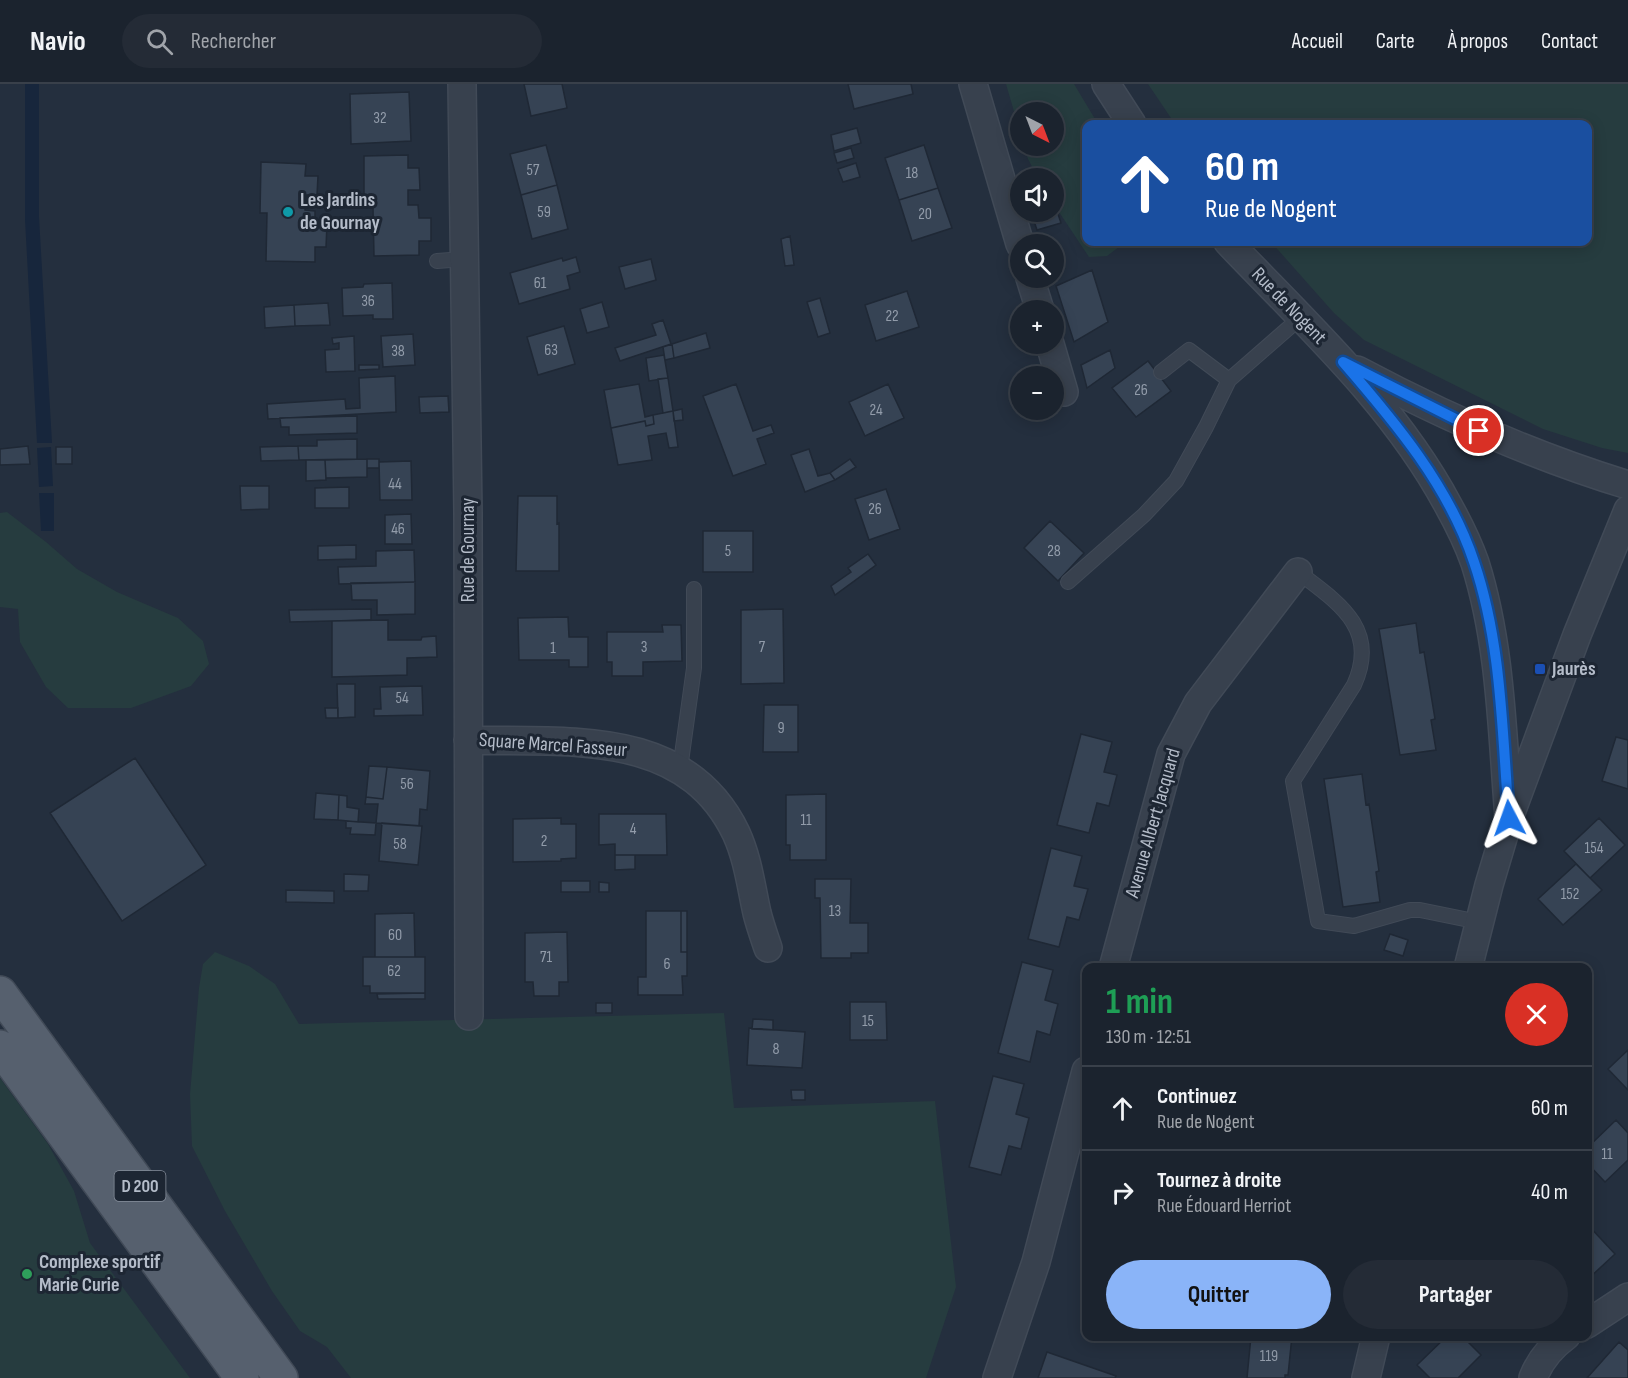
<!DOCTYPE html>
<html lang="fr">
<head>
<meta charset="utf-8">
<style>
  body { margin:0; font-family:"Sofia Sans Condensed",sans-serif; background:#242b36; color:#f1f3f6; height:100vh; display:flex; flex-direction:column; font-size:22px; white-space:nowrap }
  * { box-sizing:border-box; margin:0 }
  p { font-size:20px; color:#a0a4aa }
  .icon { flex:none; width:33px; height:33px; fill:none; stroke:currentColor; stroke-width:2; stroke-linecap:round; stroke-linejoin:round }
  .map { position:relative; flex:1; overflow:hidden }
  .drawer { position:absolute; left:1082px; top:879px; width:510px; height:378px; display:flex; flex-direction:column; background:#1b232e; border-radius:12px; box-shadow:0 3px 15px #0003,0 0 0 2px #39404a }
  .drawer>* { flex:none }
  .guide { position:absolute; left:1082px; top:36px; width:510px; height:126px; border-radius:12px; box-shadow:0 3px 15px #0003,0 0 0 2px #39404a; background:#1a4fa0; color:#fff; overflow:hidden }
  .needle { width:39px; rotate:138deg }
  .controls { position:absolute; left:1010px; top:18px; display:grid; gap:12px }
  .controls a { display:grid; place-items:center; width:54px; height:54px; border-radius:50%; background:#1b232e; box-shadow:0 3px 15px #0003,0 0 0 2px #39404a; font-size:30px }
  .pin { position:absolute; display:grid; place-items:center; width:51px; height:51px; color:#fff; margin:-26px; border:3px solid #fff; border-radius:50%; box-shadow:0 2px 6px #0007 }
  .me { position:absolute; width:66px; margin:-33px; rotate:356deg; stroke-linejoin:round; filter:drop-shadow(0 0 4px #0008) }
  .turn { display:flex; align-items:center; gap:21px; height:126px; padding:0 24px; font-size:27px }
  .turn .icon { width:78px; height:78px; stroke-width:2.5 }
  .turn b { display:block; font-size:42px; line-height:51px }
  .round { display:grid; place-items:center; flex:none; width:63px; height:63px; border-radius:32px; background:#242b36 }
  .overview { display:flex; align-items:center; justify-content:space-between; height:102px; padding:0 24px }
  h1 { font-size:36px; font-weight:700; line-height:45px; color:#1e9e55 }
  .action { display:flex; gap:12px; margin-top:auto; padding:12px 24px }
  .action a { flex:1; height:69px; border-radius:36px; background:#8ab4f8; color:#111; font-size:24px; font-weight:700; line-height:69px; text-align:center }
  .action a+a { background:#242b36; color:#f1f3f6 }
  ul { padding:0; list-style:none }
  li { display:flex; align-items:center; gap:18px; height:84px; padding:0 24px; border-top:2px solid #39404a }
  li div { flex:1 }
  li b { display:block; font-size:22px }
  li em { font-style:normal }
  header { display:flex; align-items:center; gap:36px; box-sizing:border-box; height:84px; padding:0 30px; background:#1b232e; border-bottom:2px solid #39404a }
  header strong { font-size:28px }
  nav { display:flex; gap:33px; margin-inline-start:auto; font-size:21px }
  .search { width:420px; height:54px; background:#242b36; display:flex; align-items:center; gap:15px; box-sizing:border-box; padding:0 21px; border-radius:33px; color:#a0a4aa; font-size:22px }
  .map>svg:first-child { display:block }
  .green { fill:#263c3f }
  .water { fill:#17263c }
  .building { fill:#364354; stroke:#1f2835; stroke-width:1.5 }
  .lines { fill:none; stroke-linecap:round; stroke-linejoin:round }
  .lane-casing { stroke:#414a57; stroke-width:16 }
  .street-casing { stroke:#414a57; stroke-width:30 }
  .primary-casing { stroke:#414a57; stroke-width:36 }
  .lane { stroke:#38414e; stroke-width:14 }
  .street { stroke:#38414e; stroke-width:27 }
  .primary { stroke:#56606e; stroke-width:33 }
  .route-casing { stroke:#114b97; stroke-width:15 }
  .route { stroke:#1a73e8; stroke-width:10 }
  .culture-dot { fill:#0f9aa8; stroke:#1d2633; stroke-width:2 }
  .transit-dot { fill:#1a4fb4; stroke:#1d2633; stroke-width:2 }
  .leisure-dot { fill:#2e9e5b; stroke:#1d2633; stroke-width:2 }
  .labels { text-anchor:middle; dominant-baseline:central; stroke-width:6; stroke-linejoin:round; paint-order:stroke }
  .number-label { font-size:16px; fill:#929caa }
  .shield { fill:#1d2633; stroke:#878f9c; stroke-width:1.5 }
  .shield-label { font-size:18px; font-weight:bold; fill:#b4bcc9 }
  .poi-label { font-size:20px; font-weight:bold; fill:#b4bcc9; stroke:#1d2633; text-anchor:start }
  .street-label { font-size:20px; fill:#b4bcc9; stroke:#1d2633 }
</style>
</head>
<body>
<header>
<strong>Navio</strong>
<div class="search"><svg class="icon" aria-label="search" viewBox="0 0 24 24"><circle cx="10" cy="10" r="6"/><path d="M15 15l6 6"/></svg>Rechercher</div>
<nav><a>Accueil</a><a>Carte</a><a>À propos</a><a>Contact</a></nav>
</header>
<div class="map">
<svg width="1628" height="1294" viewBox="0 0 1628 1294">
  <rect width="100%" height="100%" fill="#242f3e"/>
  <!-- green -->
  <path class="green" d="M1006 0H1074L1098 40H1086V158H1118L1119 163 1107 172 1089 173 1053 119V94H1038L1028 75 1024 62H1053V28H1020V48Z
    M1148 0H1628V369L1602 364 1543 345 1364 256 1334 229 1271 158H1587V40H1175Z
    M7 428 46 458 77 485 117 508 178 534 203 557 209 580 191 602 131 624H68L46 603 20 558 18 525 0 523V429Z
    M215 868 249 882 275 900 299 940 724 929 734 1024 935 1017 956 1203 926 1294H351L327 1263 300 1247 272 1207 225 1127 192 1062 190 1010 199 904 203 880Z
    M0 994 48 1060 74 1107 90 1159 190 1294H0Z"/>
  <!-- water -->
  <path class="water" d="M25 0H39V133L52 359H37L25 135Z
    M51 363 53 402 39 403 37 364Z
    M39 409H54V447H41Z"/>
  <!-- building -->
  <path class="building" d="M524 0H562L567 24 531 32Z
    M848 0H911L913 10 854 25Z
    M409 8 411 57 351 60 350 10Z
    M857 44 861 59 834 67 831 51Z
    M546 61 557 101 521 111 510 70Z
    M924 61 938 104 899 116 885 74Z
    M851 64 854 74 837 79 834 69Z
    M408 71V84H419L420 106H408V121H418L419 134H431V157H419V171L374 172 373 123H364V72Z
    M261 78 306 80 305 92H318L317 111H305V126L315 127V139L327 140 326 163H315V178L266 177 267 129H260Z
    M856 79 860 93 843 98 838 85Z
    M557 101 568 145 532 155 521 111Z
    M938 104 952 144 912 157 899 116Z
    M1056 124 1061 139 1037 146 1032 131 1053 128V125Z
    M790 152 794 181 785 182 781 155Z
    M576 173 580 188 567 192 570 205 519 220 510 189 562 174 563 177Z
    M651 175 656 196 625 205 619 183Z
    M1092 186 1108 238 1074 258 1056 202Z
    M392 199 393 235H373V231L343 232 342 204 363 203 364 200Z
    M907 207 919 243 876 257 865 221Z
    M820 214 830 249 818 253 807 218Z
    M602 218 609 243 587 249 580 225Z
    M328 219 330 241 295 242 294 221Z
    M294 221 295 242 265 244 264 223Z
    M663 236 671 260 620 277 615 264 656 251 652 240Z
    M564 242 575 280 538 291 527 253Z
    M706 249 710 264 674 274 672 260Z
    M413 250 415 281 383 283 381 252Z
    M354 252 355 287 326 288 325 266 339 265V259L333 260 332 254Z
    M672 260 674 274 665 276 663 263Z
    M1110 266 1115 284 1087 304 1081 281Z
    M664 271 668 294 649 297 646 274Z
    M1148 277 1171 307 1136 333 1112 304Z
    M359 281H379V285L359 286Z
    M395 292 396 328 268 335 267 320 345 315 346 325 360 324 359 294Z
    M668 294 673 327 663 329 658 295Z
    M639 300 645 333 653 331 654 340 646 342 645 337 611 344 604 306Z
    M736 300 753 347 771 341 774 349 757 355 766 380 733 392 703 312Z
    M888 300 904 334 865 352 849 318Z
    M448 312 449 328 420 329 419 313Z
    M682 325 683 336 674 337 673 327Z
    M673 327 678 363 669 364 666 349 648 352 652 376 618 381 611 344 645 337 646 342 654 340 653 331Z
    M357 332V349L289 351V343H281L280 334Z
    M357 355V375L299 376 298 362H317V356Z
    M28 362 30 380 0 381V365Z
    M298 362 299 376 261 377 260 363Z
    M56 363H72V380H56Z
    M809 365 818 392 830 389 835 396 805 408 791 371Z
    M367 375V393L326 394 325 376Z
    M367 375H379V384H367Z
    M850 375 856 383 835 396 830 389Z
    M306 376H325L326 396 306 397Z
    M411 377 412 416H380L379 378Z
    M240 402H269V425L241 426Z
    M349 403V424H315V404Z
    M886 405 900 445 869 456 855 415Z
    M518 412H557V440L559 439V487H516Z
    M411 430 412 460H385V431Z
    M1050 437 1084 469 1058 497 1024 464Z
    M703 447H753V488H703Z
    M356 461V475L318 476V462Z
    M414 466 415 498 339 500 338 483 376 482V467Z
    M868 470 876 481 835 511 831 502 851 488 848 484Z
    M415 498V530L377 531V516H352L351 499Z
    M371 525V536L290 538 289 526Z
    M783 525 784 599 741 600V526Z
    M568 533 569 553H588V583H569V576H519L518 534Z
    M388 536V556H421L422 553 436 552 437 573 407 574V591L332 593V537Z
    M1416 539 1420 569 1424 568 1435 635 1431 636 1436 666 1400 671 1379 545Z
    M662 541H681L682 577 643 578V592H612V578H607V548H663Z
    M337 600H355V633L338 634Z
    M422 602 423 631 374 632V625H381L380 603Z
    M764 621H798V668H763Z
    M325 624H338V634H326Z
    M1081 650 1112 658 1104 688 1117 691 1109 722 1097 719 1089 749 1057 741Z
    M1616 653 1628 656V705L1602 697Z
    M135 674 206 781 122 837 50 729Z
    M369 682 387 683 383 715 366 713Z
    M387 683 430 687 427 726 420 725 419 742 376 739 378 720H365L366 713 383 715Z
    M1362 690 1366 721 1369 720 1379 787 1376 788 1380 818 1343 823 1324 695Z
    M316 709 339 711 338 736 314 735Z
    M826 710V776H790V761H786V711Z
    M339 711 347 712V723L359 725 358 738 338 736Z
    M599 730H666L667 771H615V760L599 761Z
    M561 734V740H576V774L561 775V777L513 778V735Z
    M1599 734 1625 761 1590 794 1564 767Z
    M346 737 376 739 375 751 350 750 351 744H346Z
    M382 739 422 742 418 781 379 777Z
    M1051 764 1082 772 1074 802 1088 805 1079 836 1067 833 1059 863 1028 855Z
    M615 771H635V785L615 786Z
    M1576 780 1602 806 1563 841 1538 815Z
    M344 790 369 791 368 807H344Z
    M815 795H851L850 839H868V869H851V874H821L820 814H815Z
    M561 797H590V808H561Z
    M599 798 609 799V808H599Z
    M286 806 334 807V819L286 818Z
    M646 827H681V868H687V892H682L683 911H638V893H646Z
    M681 827H687V868H681Z
    M414 829 415 873H375V830Z
    M567 848 568 898H559V912H534L533 898H525V849Z
    M1390 850 1408 856 1403 872 1384 866Z
    M363 873H425V909H370V902H363Z
    M1022 878 1053 886 1045 916 1058 920 1050 951 1037 947 1030 978 998 969Z
    M425 909V915H378L377 910Z
    M850 918H886L887 956H850Z
    M596 919H612V929H596Z
    M753 935 773 936V946L752 945Z
    M749 944 805 948 802 984 747 981Z
    M1628 966V1006L1608 985Z
    M993 992 1024 1000 1016 1030 1029 1034 1021 1065 1009 1062 1001 1091 969 1083Z
    M791 1006H805V1016H792Z
    M1616 1036 1628 1049V1076L1605 1098 1587 1079V1064Z
    M1587 1140 1615 1170 1587 1196Z
    M1251 1252H1292L1288 1291H1285V1294H1247Z
    M1447 1252H1462L1481 1271 1458 1294H1430L1417 1281Z
    M1619 1258 1628 1266V1294H1587Z
    M1047 1268 1116 1292 1115 1294H1038Z"/>
  <g class="lines">
    <!-- lane casing -->
    <g class="lane-casing">
      <path id="lane" d="M437 177 464 175
        M1161 288 1189 266 1229 296
        M1298 488C1337 518 1380 544 1354 601L1293 697 1318 837 1354 842 1410 826H1420L1479 838
        M1068 498 1144 431 1176 397 1206 343 1229 296 1300 234
        M680 685 694 584V505"/>
    </g>
    <!-- street casing -->
    <g class="street-casing">
      <path id="street" d="M462 0 468 429 469 932
        M973 0 1020 160
        M1106 0 1132 40
        M1228 158C1306 240 1394 320 1448 421 1458 439 1468 459 1475 479 1501 561 1502 649 1509 734
        M1030 194 1040 226
        M1050 260 1064 308
        M1357 286C1445 333 1533 372 1628 401
        M468 656C566 659 685 643 736 749 748 775 751 802 757 829 760 841 764 852 768 864
        M1113 884 1171 670 1198 619 1298 488
        M1468 884 1489 801 1509 734 1577 551 1628 426
        M1587 1240 1628 1213
        M997 1294 1036 1178 1086 987
        M1366 1294 1376 1252
        M1533 1294C1540 1276 1551 1263 1566 1252"/>
    </g>
    <!-- primary casing -->
    <g class="primary-casing">
      <path id="primary" d="M0 909 281 1294
        M0 963 242 1294"/>
    </g>
    <!-- lane -->
    <use href="#lane" class="lane"/>
    <!-- street -->
    <use href="#street" class="street"/>
    <!-- primary -->
    <use href="#primary" class="primary"/>
  </g>
  <g class="lines">
    <!-- route casing -->
    <g class="route-casing">
      <path id="route" d="M1479 347 1343 278C1395 338 1449 402 1474 478 1502 560 1502 649 1509 734"/>
    </g>
    <!-- route -->
    <use href="#route" class="route"/>
  </g>
  <!-- markers -->
  <circle class="culture-dot" cx="288" cy="128" r="6"/>
  <rect class="transit-dot" x="1534" y="579" width="12" height="12" rx="3"/>
  <circle class="leisure-dot" cx="27" cy="1190" r="6"/>
  <g class="labels">
    <!-- number labels -->
    <g class="number-label">
      <text x="380" y="34">32</text>
      <text x="533" y="86">57</text>
      <text x="912" y="89">18</text>
      <text x="544" y="128">59</text>
      <text x="925" y="130">20</text>
      <text x="540" y="199">61</text>
      <text x="368" y="217">36</text>
      <text x="892" y="232">22</text>
      <text x="551" y="266">63</text>
      <text x="398" y="267">38</text>
      <text x="1141" y="306">26</text>
      <text x="876" y="326">24</text>
      <text x="395" y="400">44</text>
      <text x="875" y="425">26</text>
      <text x="398" y="445">46</text>
      <text x="728" y="467">5</text>
      <text x="1054" y="467">28</text>
      <text x="644" y="563">3</text>
      <text x="762" y="563">7</text>
      <text x="553" y="564">1</text>
      <text x="402" y="614">54</text>
      <text x="781" y="644">9</text>
      <text x="407" y="700">56</text>
      <text x="806" y="736">11</text>
      <text x="633" y="745">4</text>
      <text x="544" y="757">2</text>
      <text x="400" y="760">58</text>
      <text x="1594" y="764">154</text>
      <text x="1570" y="810">152</text>
      <text x="835" y="827">13</text>
      <text x="395" y="851">60</text>
      <text x="546" y="873">71</text>
      <text x="667" y="880">6</text>
      <text x="394" y="887">62</text>
      <text x="868" y="937">15</text>
      <text x="776" y="965">8</text>
      <text x="1607" y="1070">11</text>
      <text x="1269" y="1272">119</text>
    </g>
    <!-- shield labels -->
    <rect class="shield" x="114.5" y="1087" width="51" height="30" rx="4.5"/>
    <g class="shield-label">
      <text x="140" y="1102">D 200</text>
    </g>
    <!-- poi labels -->
    <g class="poi-label">
      <text x="300" y="116">Les Jardins<tspan x="300" dy="23">de Gournay</tspan></text>
      <text x="1552" y="585">Jaurès</text>
      <text x="39" y="1178">Complexe sportif<tspan x="39" dy="23">Marie Curie</tspan></text>
    </g>
    <!-- street labels -->
    <g class="street-label">
      <text transform="translate(1289 222) rotate(46)">Rue de Nogent</text>
      <text transform="translate(468 466) rotate(-90)">Rue de Gournay</text>
      <text transform="translate(553 661) rotate(4)">Square Marcel Fasseur</text>
      <text transform="translate(1153 739) rotate(-74)">Avenue Albert Jacquard</text>
    </g>
  </g>
</svg>
<div class="controls">
<a><svg class="needle" viewBox="-14 -14 28 28"><path d="M0-13l5 13h-10z" fill="#e53935"/><path d="M0 13l5-13h-10z" fill="#a0a4aa"/></svg></a>
<a><svg class="icon" aria-label="sound" viewBox="0 0 24 24"><path d="M4 9h4l5-4v14l-5-4H4zM17 9q2 3 0 6"/></svg></a>
<a><svg class="icon" aria-label="search" viewBox="0 0 24 24"><circle cx="10" cy="10" r="6"/><path d="M15 15l6 6"/></svg></a>
<a>+</a>
<a>−</a>
</div>
<div class="pin" style="left:1479px;top:347px;background:#d93025"><svg class="icon" aria-label="arrive" viewBox="0 0 24 24"><path d="M6 21V4h12l-3 4 3 4H6"/></svg></div>
<svg class="me" style="left:1509px;top:734px" viewBox="-20 -20 40 40"><path d="M0-17L14 15 0 8-14 15z" fill="#1a73e8" stroke="#fff" stroke-width="4"/></svg>
<div class="guide">
<div class="turn"><svg class="icon" aria-label="ahead" viewBox="0 0 24 24"><path d="M12 20V5M6 11l6-6 6 6"/></svg><div><b>60 m</b>Rue de Nogent</div></div>
</div>
<section class="drawer">
<div class="overview"><div><h1>1 min</h1><p>130 m · 12:51</p></div><a class="round" style="background:#d93025;color:#fff"><svg class="icon" aria-label="close" viewBox="0 0 24 24"><path d="M6 6l12 12M18 6L6 18"/></svg></a></div>
<ul>
<li><svg class="icon" aria-label="ahead" viewBox="0 0 24 24"><path d="M12 20V5M6 11l6-6 6 6"/></svg><div><b>Continuez</b><p>Rue de Nogent</p></div><em>60 m</em></li>
<li><svg class="icon" aria-label="right" viewBox="0 0 24 24"><path d="M7 20v-9h11M14 6l5 5-5 5"/></svg><div><b>Tournez à droite</b><p>Rue Édouard Herriot</p></div><em>40 m</em></li>
</ul>
<div class="action"><a>Quitter</a><a>Partager</a></div>
</section>
</div>
</body>
</html>
